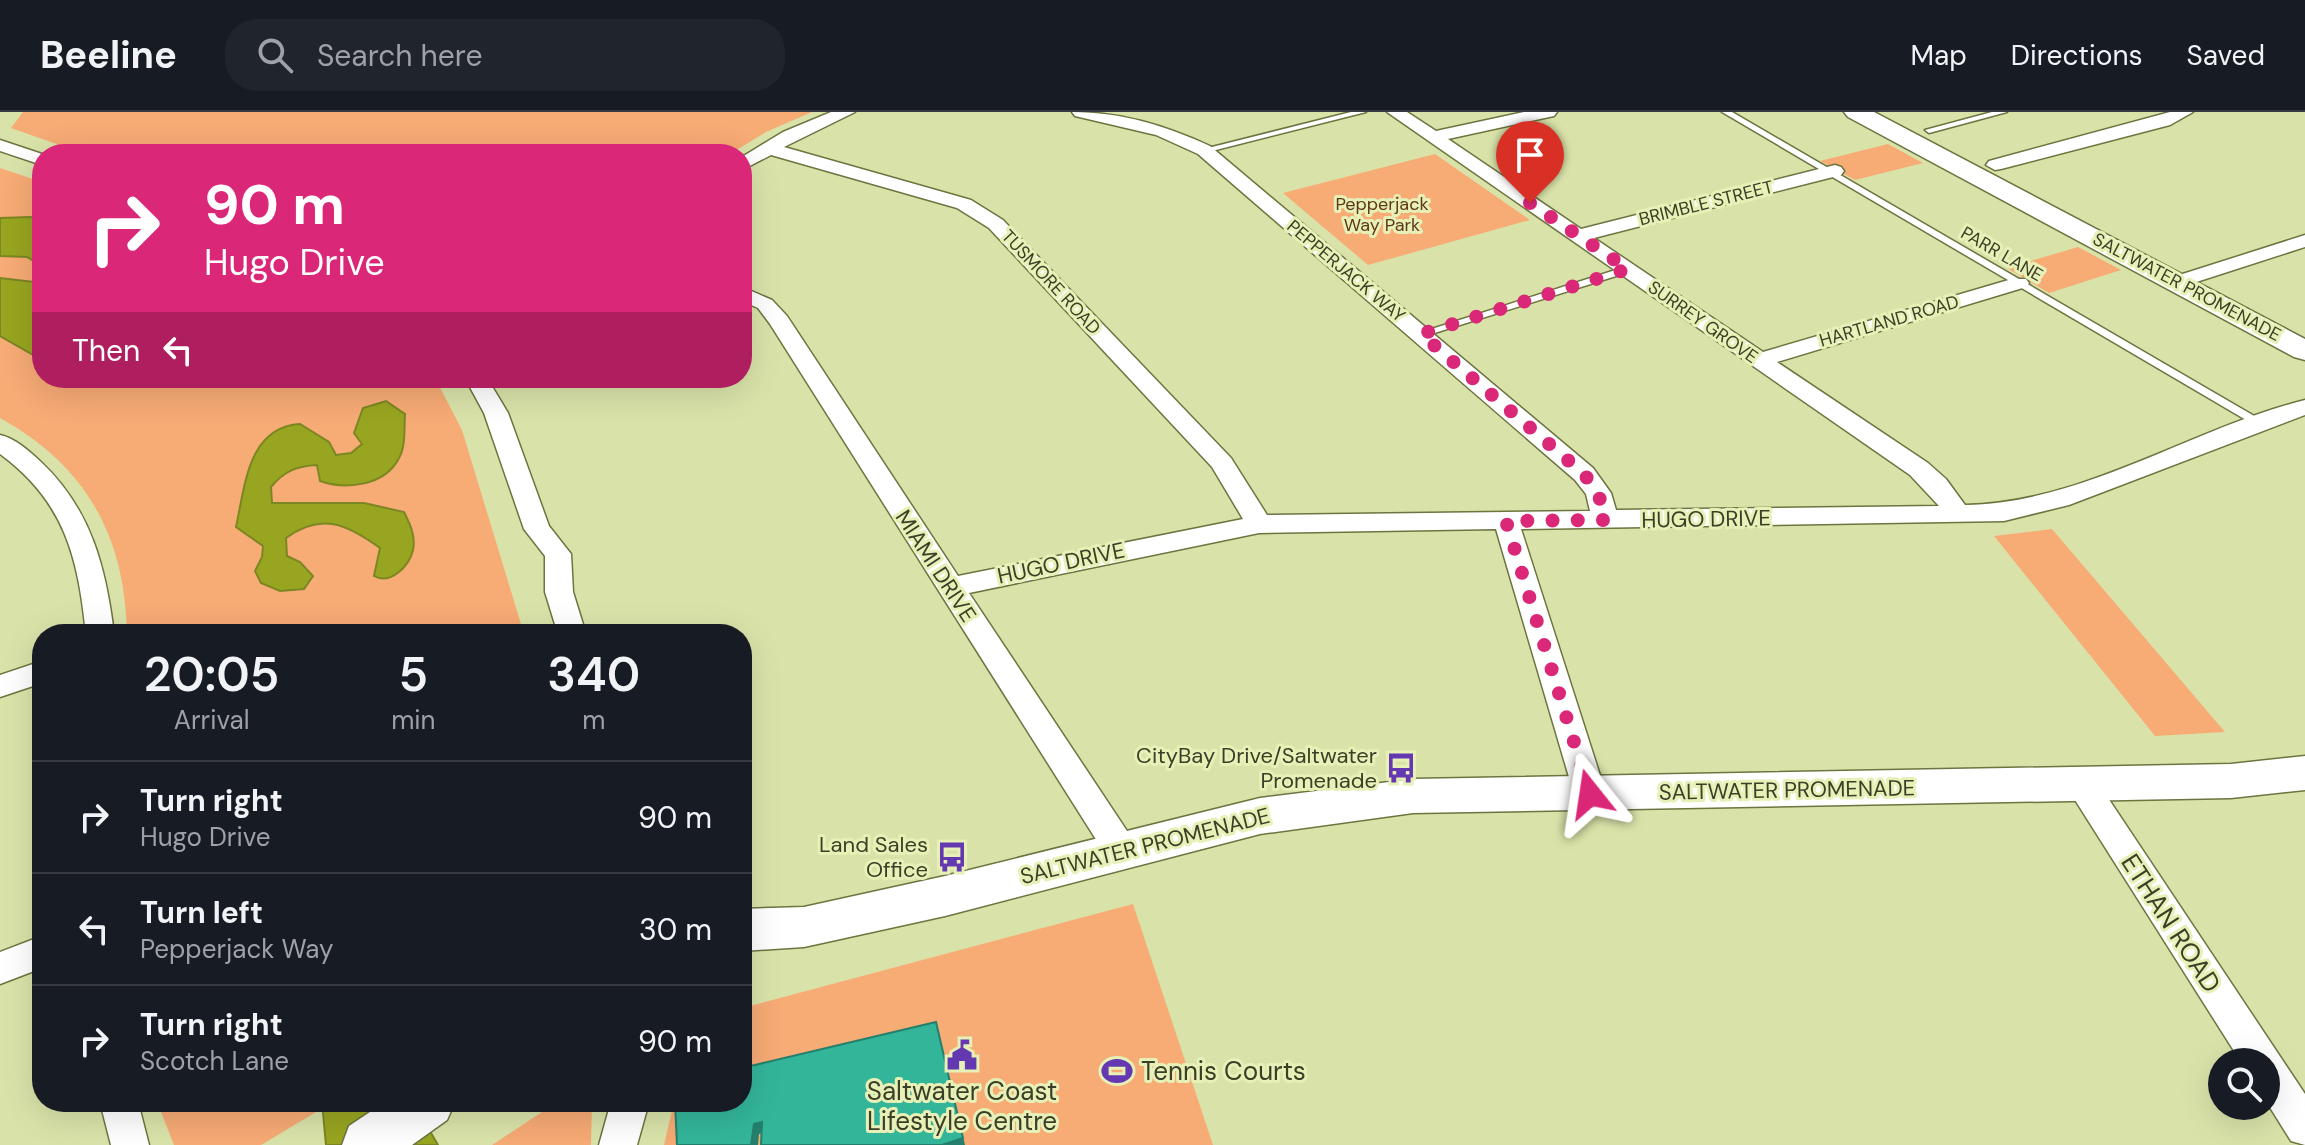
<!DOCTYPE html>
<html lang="en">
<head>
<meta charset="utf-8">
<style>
  body { margin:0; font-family:"DM Sans",sans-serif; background:#20242c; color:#f1f3f6; height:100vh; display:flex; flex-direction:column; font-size:30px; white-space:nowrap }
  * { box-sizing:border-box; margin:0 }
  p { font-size:26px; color:#9ea1a6 }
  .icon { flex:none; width:44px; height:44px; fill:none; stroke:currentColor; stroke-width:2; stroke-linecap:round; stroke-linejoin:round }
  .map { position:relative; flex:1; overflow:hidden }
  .sheet { position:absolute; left:32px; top:512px; width:720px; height:488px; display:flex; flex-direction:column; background:#171b24; border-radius:32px; box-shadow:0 8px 32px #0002 }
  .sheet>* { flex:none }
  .guide { position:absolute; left:32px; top:32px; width:720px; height:244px; border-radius:32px; box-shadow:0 8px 32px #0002; background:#db2777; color:#fff; overflow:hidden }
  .tools { position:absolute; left:2208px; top:936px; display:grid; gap:16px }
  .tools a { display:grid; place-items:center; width:72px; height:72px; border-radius:50%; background:#171b24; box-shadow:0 8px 32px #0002; font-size:40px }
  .pin { position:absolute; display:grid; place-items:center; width:68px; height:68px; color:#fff; margin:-82px -34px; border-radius:50% 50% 50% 0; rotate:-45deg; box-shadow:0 0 8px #0007 }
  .pin .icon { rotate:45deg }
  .me { position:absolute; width:88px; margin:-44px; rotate:345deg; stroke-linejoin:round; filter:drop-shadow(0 0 6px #0008) }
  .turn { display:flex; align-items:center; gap:28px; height:168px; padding:0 40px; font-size:36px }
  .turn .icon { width:104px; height:104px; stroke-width:2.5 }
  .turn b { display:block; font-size:56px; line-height:68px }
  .then { display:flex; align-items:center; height:76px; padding:0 40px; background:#0003; gap:16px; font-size:30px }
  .eta { display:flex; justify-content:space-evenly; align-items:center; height:136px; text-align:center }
  .eta b { font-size:48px; font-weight:600; line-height:56px }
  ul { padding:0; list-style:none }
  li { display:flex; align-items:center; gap:24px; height:112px; padding:0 40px; border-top:2px solid #363941 }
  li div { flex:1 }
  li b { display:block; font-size:30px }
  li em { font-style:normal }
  header { display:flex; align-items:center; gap:48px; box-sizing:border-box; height:112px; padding:0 40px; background:#171b24; border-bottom:2px solid #363941 }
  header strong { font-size:38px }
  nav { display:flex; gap:44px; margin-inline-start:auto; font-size:28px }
  .search { width:560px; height:72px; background:#20242c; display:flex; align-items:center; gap:20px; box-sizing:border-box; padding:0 28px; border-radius:32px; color:#9ea1a6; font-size:30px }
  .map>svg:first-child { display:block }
  .green { fill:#f7ab75 }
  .water { fill:#98a520; stroke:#7c8622; stroke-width:2 }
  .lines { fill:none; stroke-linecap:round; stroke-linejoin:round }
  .lane-casing { stroke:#6d743f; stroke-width:3 }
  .street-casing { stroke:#6d743f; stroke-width:3 }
  .secondary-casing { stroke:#6d743f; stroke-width:3 }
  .lane { fill:#fff; fill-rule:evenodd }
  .street { fill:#fff; fill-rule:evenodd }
  .secondary { fill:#fff; fill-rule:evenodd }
  .shaded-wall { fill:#247f6c }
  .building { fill:#33b59a; stroke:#247f6c; stroke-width:2 }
  .route { stroke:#db2777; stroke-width:14; stroke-dasharray:0 25.2 }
  .labels { text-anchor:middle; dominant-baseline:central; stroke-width:6; stroke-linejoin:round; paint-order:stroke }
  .far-street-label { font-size:18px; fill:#3b3f27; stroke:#e7f0b6 }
  .far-park-label { font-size:18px; fill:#5e3719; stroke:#e7f0b6 }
  .street-label { font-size:22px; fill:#3b3f27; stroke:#e7f0b6 }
  .poi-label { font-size:22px; fill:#3b3f27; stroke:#e7f0b6; text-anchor:end }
  .near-street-label { font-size:26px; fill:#3b3f27; stroke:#e7f0b6 }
  .near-poi-label { font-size:26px; fill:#3b3f27; stroke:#e7f0b6; text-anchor:start }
</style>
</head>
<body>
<header>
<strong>Beeline</strong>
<div class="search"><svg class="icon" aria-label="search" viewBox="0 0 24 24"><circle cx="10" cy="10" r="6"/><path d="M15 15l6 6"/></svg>Search here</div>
<nav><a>Map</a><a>Directions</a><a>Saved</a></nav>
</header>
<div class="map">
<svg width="2305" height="1033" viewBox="0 0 2305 1033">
  <rect width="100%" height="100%" fill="#d9e3a9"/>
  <!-- green -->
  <path class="green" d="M23 0H812L766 20 730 42H85L11 16Z
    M1888 32 1923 51 1855 68 1820 49Z
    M1435 42 1530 108 1368 153 1283 81Z
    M0 56 42 70V266H435L462 318 524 522H127C125 425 87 354 0 306Z
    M2078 135 2121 158 2049 181 2007 156Z
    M2052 417 2225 620 2155 624 1994 424Z
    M1133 792 1213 1033H664L674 990H742V896Z
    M157 990H333L261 1033H174Z
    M557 990H592L591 1033H492Z"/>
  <!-- water -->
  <path class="water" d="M30 105 42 106V154L27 145 0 144V106Z
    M0 166 42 171V248L0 224Z
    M386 289 405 302C404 316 406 334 399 346 385 374 346 378 320 369L317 353C297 354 284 359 271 375L272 391H364L404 400C410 412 416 424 413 438 409 455 390 473 374 464L380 436C347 412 321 400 286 426L287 444 300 450 313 464 304 477 280 479 261 471 255 459 262 445 263 434 236 415C245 374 248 315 300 312L329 330 336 343 351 341 362 332 354 321 363 296Z
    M322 990H413L438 1033H326Z"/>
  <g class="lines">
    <!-- lane casing -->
    <g class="lane-casing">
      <path id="lane" d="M1351 0H1366L1204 41 1200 38Z
        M1722 0H1732L2268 312 2266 315H2258Z
        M1992 0H2007L1929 21 1925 18Z
        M1628 154 1632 155V159L1425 224 1421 225 1416 222Z"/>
    </g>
    <!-- street casing -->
    <g class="street-casing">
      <path id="street" d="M831 0H855L784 35 971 88 1003 108 1231 346 1267 403 1590 399 1586 382 1575 368 1198 42 1156 23 1075 4 1072 0C1122 0 1166 14 1210 34L1593 356 1611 381 1616 398 1939 394 1910 363 1387 0H1407L1436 19 1524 0H1557L1554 4 1448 27 1581 117 1835 53 1841 55 1844 59 1841 63 1594 126 1763 240 2012 167H2026L2029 171 2026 175 1777 250 1928 351 1946 367 1965 393C2085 391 2190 317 2305 288V303L2069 393 2004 409 1521 417 1606 682 1601 691 1590 695 1579 691 1574 682 1496 417 1259 421 969 481 1133 728 1137 738 1133 748 1121 752 1109 748 770 212 758 196 742 189V175L772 188 787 204 958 464 1243 407 1212 355 989 116 957 96 771 43 742 58V45L783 20Z
        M2170 0H2193L2170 13 2001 57 1995 58 1986 53 1989 49Z
        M0 28 42 42V53L0 39Z
        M2305 123V135L2184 174H2170L2167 170 2170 166Z
        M465 266H487L508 301 549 414 571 442 573 480 586 522H558L545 480V444L524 417 484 301Z
        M0 323C15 326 29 339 41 350 91 397 106 456 114 522H86C78 445 65 390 0 342Z
        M42 549V571L0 585V563Z
        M2081 658 2092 662 2305 982V1033L2291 1029 2266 989V950H2241L2070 680 2065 671 2070 662Z
        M42 824V856L0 872V840Z
        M100 990H138L149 1033H111Z
        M611 990H649L637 1033H599Z"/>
    </g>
    <!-- secondary casing -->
    <g class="secondary-casing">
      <path id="secondary" d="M1844 0H1874L2305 227V248L2294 245 1848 5Z
        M2305 644V678L2231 686 1413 701 1260 722 945 804 804 835 742 839V797L804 795 945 764 1260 686 1413 667 2231 652Z
        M385 990H455L447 1008 412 1033H342L349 1014Z"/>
    </g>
    <!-- lane -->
    <use href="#lane" class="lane"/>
    <!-- street -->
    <use href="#street" class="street"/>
    <!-- secondary -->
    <use href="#secondary" class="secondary"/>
  </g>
  <!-- shaded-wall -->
  <path class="shaded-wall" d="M936 910 965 1033H942Z
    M762 1010 767 1020 759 1022 758 1033H751L754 1012Z"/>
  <!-- building -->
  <path class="building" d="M936 910 963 1026 942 1033H761L762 1010 754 1012 751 1033H677L675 990H742V955L755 953Z"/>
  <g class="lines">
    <!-- route -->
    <path class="route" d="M1530 91 1628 157 1421 222 1584 362 1598 381 1606 408 1506 409 1590 682"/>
  </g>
  <!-- icons -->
  <defs>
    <g id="bus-bare" transform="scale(2.4)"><path d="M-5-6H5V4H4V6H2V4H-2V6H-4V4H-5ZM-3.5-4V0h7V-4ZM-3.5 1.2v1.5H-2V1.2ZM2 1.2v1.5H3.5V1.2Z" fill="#6438b0" stroke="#e7f0b6" stroke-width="2.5" paint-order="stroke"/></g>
    <g id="civic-bare" transform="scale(2.4)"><path d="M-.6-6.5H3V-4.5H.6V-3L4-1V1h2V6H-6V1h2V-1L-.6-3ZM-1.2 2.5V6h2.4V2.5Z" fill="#6438b0" stroke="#e7f0b6" stroke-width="2.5" paint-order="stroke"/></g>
    <g id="stadium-bare" transform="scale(2.4)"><path d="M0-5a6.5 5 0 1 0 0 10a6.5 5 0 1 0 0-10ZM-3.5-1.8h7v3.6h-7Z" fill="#6438b0" stroke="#e7f0b6" stroke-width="2.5" paint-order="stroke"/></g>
  </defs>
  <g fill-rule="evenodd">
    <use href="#bus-bare" x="1401" y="656"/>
    <use href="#bus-bare" x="952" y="745"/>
    <use href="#civic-bare" x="962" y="943"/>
    <use href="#stadium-bare" x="1117" y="959"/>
  </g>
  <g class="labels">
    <!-- far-street labels -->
    <g class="far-street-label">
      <text transform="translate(1706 91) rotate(-14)">BRIMBLE STREET</text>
      <text transform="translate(2002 142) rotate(30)">PARR LANE</text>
      <text transform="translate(1346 159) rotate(40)">PEPPERJACK WAY</text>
      <text transform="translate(1051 170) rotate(47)">TUSMORE ROAD</text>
      <text transform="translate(2187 175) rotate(28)">SALTWATER PROMENADE</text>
      <text transform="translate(1889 209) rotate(-16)">HARTLAND ROAD</text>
      <text transform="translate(1703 210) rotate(35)">SURREY GROVE</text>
    </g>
    <!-- far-park labels -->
    <g class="far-park-label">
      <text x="1382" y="92">Pepperjack<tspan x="1382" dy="21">Way Park</tspan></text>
    </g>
    <!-- street labels -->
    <g class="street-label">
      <text transform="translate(1706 407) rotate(-1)">HUGO DRIVE</text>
      <text transform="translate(1061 451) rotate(-12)">HUGO DRIVE</text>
      <text transform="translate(936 454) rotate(57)">MIAMI DRIVE</text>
      <text transform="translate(1787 678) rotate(-1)">SALTWATER PROMENADE</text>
      <text transform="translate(1145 734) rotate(-14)">SALTWATER PROMENADE</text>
    </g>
    <!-- poi labels -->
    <g class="poi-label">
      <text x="1377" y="643">CityBay Drive/Saltwater<tspan x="1377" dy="25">Promenade</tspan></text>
      <text x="928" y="732">Land Sales<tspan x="928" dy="25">Office</tspan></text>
    </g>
    <!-- near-street labels -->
    <g class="near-street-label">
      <text transform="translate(2171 811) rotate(57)">ETHAN ROAD</text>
    </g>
    <!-- near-poi labels -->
    <g class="near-poi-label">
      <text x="1141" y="959">Tennis Courts</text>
      <text x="962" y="979" text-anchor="middle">Saltwater Coast<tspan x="962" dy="30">Lifestyle Centre</tspan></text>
    </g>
  </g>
</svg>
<div class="tools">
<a><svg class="icon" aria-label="search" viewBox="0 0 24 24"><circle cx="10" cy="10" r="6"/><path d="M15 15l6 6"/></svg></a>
</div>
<div class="pin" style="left:1530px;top:91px;background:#d93025"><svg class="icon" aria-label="arrive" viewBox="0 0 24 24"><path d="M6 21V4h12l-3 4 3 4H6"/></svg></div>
<svg class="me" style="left:1590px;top:682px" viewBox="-20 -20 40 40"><path d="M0-17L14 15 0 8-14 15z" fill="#db2777" stroke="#fff" stroke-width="4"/></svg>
<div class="guide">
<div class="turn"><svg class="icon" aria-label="right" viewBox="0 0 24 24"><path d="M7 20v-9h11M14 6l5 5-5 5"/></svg><div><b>90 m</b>Hugo Drive</div></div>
<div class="then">Then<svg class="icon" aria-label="left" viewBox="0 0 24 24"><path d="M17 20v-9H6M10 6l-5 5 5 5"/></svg></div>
</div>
<section class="sheet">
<div class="eta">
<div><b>20:05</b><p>Arrival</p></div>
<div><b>5</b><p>min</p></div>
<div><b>340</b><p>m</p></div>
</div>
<ul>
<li><svg class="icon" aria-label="right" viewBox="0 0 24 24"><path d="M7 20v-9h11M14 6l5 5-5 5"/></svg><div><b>Turn right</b><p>Hugo Drive</p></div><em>90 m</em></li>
<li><svg class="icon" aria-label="left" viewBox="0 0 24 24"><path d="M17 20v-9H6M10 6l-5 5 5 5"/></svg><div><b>Turn left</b><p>Pepperjack Way</p></div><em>30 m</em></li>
<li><svg class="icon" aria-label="right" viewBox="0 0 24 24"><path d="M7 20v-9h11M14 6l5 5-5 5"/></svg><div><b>Turn right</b><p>Scotch Lane</p></div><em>90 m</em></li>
</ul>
</section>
</div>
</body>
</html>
